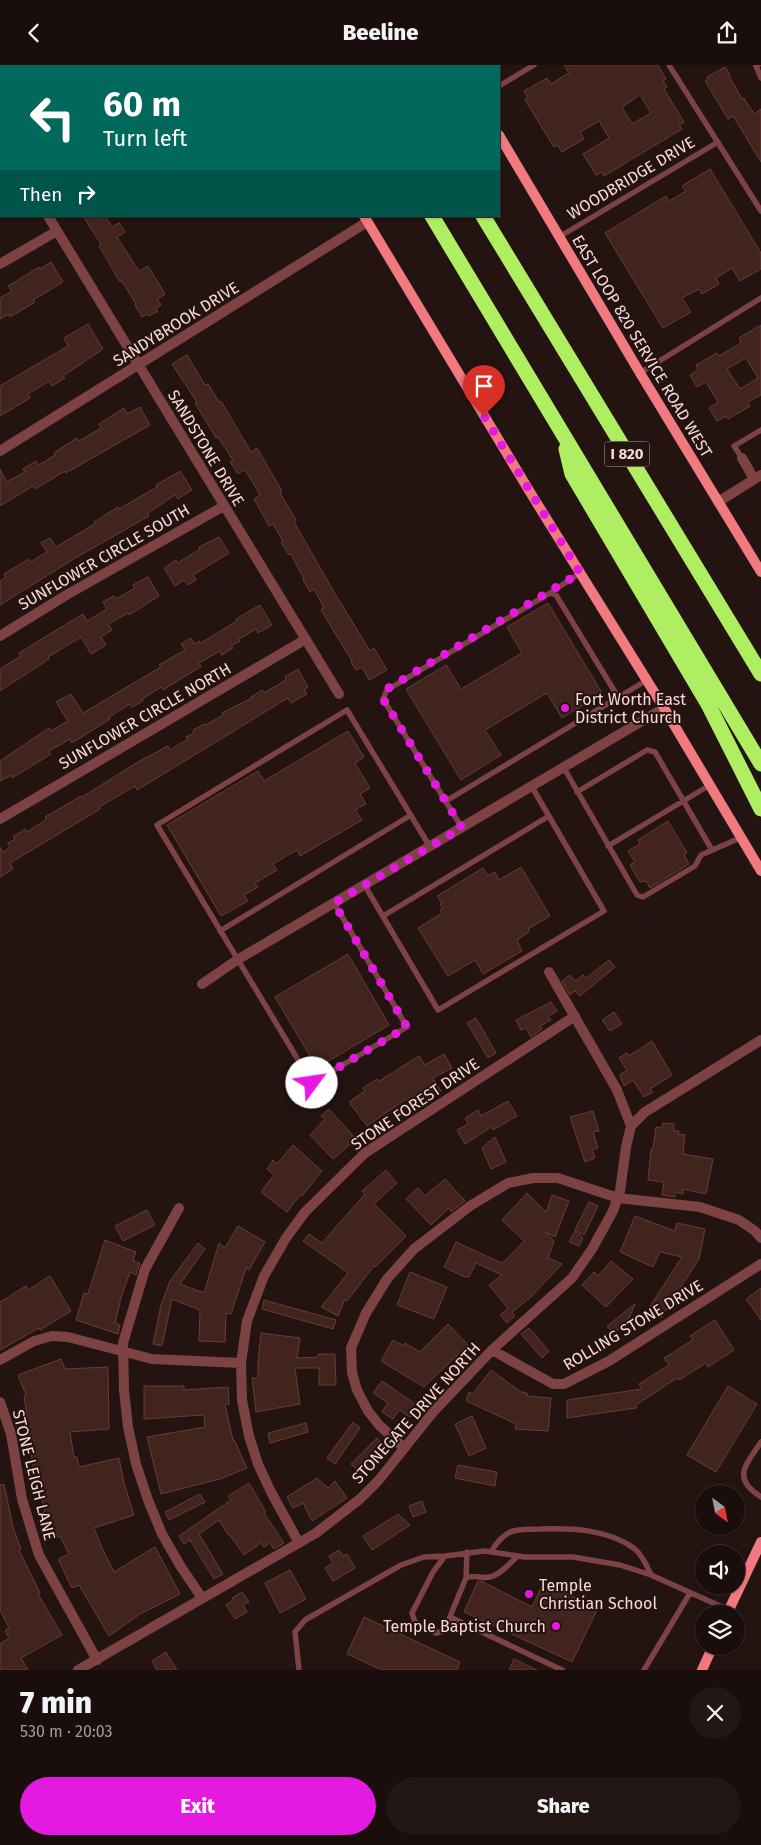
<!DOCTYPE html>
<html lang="en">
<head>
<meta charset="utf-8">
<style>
  body { margin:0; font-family:"Fira Sans",sans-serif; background:#231716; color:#f1f3f6; height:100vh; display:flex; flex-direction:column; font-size:19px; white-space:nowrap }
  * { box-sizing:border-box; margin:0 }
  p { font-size:16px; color:#9f9c9d }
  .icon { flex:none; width:28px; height:28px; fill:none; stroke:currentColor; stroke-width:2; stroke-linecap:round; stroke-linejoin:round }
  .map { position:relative; height:1605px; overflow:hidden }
  .sheet { display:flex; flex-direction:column; background:#1a0e0d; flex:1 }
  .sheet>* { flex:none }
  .hud { position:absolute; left:0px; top:0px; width:500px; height:152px; box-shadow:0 1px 4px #0004,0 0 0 1px #382e2e; background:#00695c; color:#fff; overflow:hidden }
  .needle { width:32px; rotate:148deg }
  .controls { position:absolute; left:695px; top:1420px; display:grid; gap:10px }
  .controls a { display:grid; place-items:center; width:50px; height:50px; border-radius:50%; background:#1a0e0d; box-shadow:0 1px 4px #0004,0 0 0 1px #382e2e; font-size:25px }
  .pin { position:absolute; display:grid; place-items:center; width:42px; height:42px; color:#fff; margin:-51px -21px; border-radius:50% 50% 50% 0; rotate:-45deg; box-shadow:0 0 5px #0007 }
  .pin .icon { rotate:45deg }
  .me { position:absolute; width:55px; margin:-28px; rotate:59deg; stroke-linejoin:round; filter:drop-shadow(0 0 4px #0008) }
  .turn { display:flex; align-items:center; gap:18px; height:105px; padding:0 20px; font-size:22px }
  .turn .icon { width:65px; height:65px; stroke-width:2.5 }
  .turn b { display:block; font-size:35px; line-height:42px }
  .then { display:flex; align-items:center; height:48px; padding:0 20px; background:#0003; gap:10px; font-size:19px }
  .round { display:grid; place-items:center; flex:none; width:52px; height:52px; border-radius:26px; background:#231716 }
  .headline { display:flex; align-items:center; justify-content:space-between; height:85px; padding:0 20px }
  h1 { font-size:30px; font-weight:800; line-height:38px }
  .action { display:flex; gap:10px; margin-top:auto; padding:10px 20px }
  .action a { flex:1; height:58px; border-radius:30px; background:#e41ae0; color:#fff; font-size:20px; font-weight:800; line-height:58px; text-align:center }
  .action a+a { background:#231716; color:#f1f3f6 }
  header { display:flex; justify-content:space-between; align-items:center; height:65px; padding:0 20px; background:#1a0e0d; font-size:22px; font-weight:800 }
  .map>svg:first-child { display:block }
  .building { fill:#42241f; stroke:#6b3b34; fill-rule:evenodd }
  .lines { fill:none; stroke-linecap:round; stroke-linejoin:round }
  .service { stroke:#7d4244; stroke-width:5.5 }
  .minor { stroke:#7d4244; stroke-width:10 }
  .secondary { stroke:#f07a80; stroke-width:10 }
  .motorway { stroke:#afed61; stroke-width:15 }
  .route { stroke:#e41ae0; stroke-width:9; stroke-dasharray:0 16.2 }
  .poi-dot { fill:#e41ae0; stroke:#231311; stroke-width:2 }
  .labels { text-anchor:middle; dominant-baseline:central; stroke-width:4; stroke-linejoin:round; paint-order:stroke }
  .shield { fill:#231311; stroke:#ba9e9c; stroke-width:1 }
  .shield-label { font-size:15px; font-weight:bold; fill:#fad9d8 }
  .street-label { font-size:16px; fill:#fad9d8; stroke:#231311 }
  .poi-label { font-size:16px; fill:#fad9d8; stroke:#231311; text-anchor:start }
</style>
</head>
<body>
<header><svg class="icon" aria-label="back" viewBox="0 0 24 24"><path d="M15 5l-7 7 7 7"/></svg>Beeline<svg class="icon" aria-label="share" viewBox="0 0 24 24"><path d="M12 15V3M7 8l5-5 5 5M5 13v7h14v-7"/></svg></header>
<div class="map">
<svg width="761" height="1605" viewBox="0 0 761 1605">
  <rect width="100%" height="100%" fill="#231311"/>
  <!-- building -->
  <path class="building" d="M564 0H658L666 14 663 16 667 22 664 24 684 57 679 60 682 64 604 111 602 107 596 110 583 89 609 73 599 56 580 67 584 74 562 87 557 80 554 82 525 35 528 33 524 26 547 13 551 19 569 8ZM640 30 651 48 632 59 622 42Z
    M725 2 730 10 729 11 742 34 744 33 754 49 761 44V97L733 51 728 54 705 16 708 14 707 12Z
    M710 104 761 188V204L740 216 732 203 716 213 719 219 702 229 699 224 682 233 691 247 663 263 605 168 666 131 669 136 686 126 682 121Z
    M83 151H105L112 162 119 158 125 167 117 172 139 206 148 201 165 229 157 234 161 240 156 243 158 246 149 251 147 249 142 252 135 240 136 239 122 216 120 217 99 181 101 179Z
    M51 197 63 217 33 235 35 237 10 252 9 249 0 254V233L12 226 8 221 39 202 40 204Z
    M88 259 103 284 63 311 65 313 52 321 49 316 28 329 30 333 0 351V321L68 281 64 273Z
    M761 260V330L748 337 750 341 728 354 726 351 717 356 709 343 718 337 706 317 697 322 690 310 698 305 696 300 717 288 719 291 741 278 739 273ZM746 293 758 313 740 324 727 304Z
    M187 290 205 320 208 319 219 337 221 336 251 387 257 383 282 426 280 428 296 455 294 457 334 527 370 586 374 583 387 605 369 615 362 602 356 605 351 597 352 596 321 545 324 543 314 524 310 527 303 515 304 514 291 489 289 490 281 477 283 476 273 459 269 461 254 434 260 430 249 411 244 405 238 409 230 397 233 395 218 372 216 373 195 338 197 337 172 299Z
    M140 342 150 360 66 408 65 406 35 424 33 421 0 441V404L7 417 25 407 23 404 36 396 39 400 55 390 54 388 66 380 77 373 79 376 101 363 99 359 124 343 127 349Z
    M180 406 192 425 178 434 175 430 148 448 149 451 72 495 0 540V516L6 512 4 509 29 494 30 497 47 487 41 478 50 473 56 482 95 459 94 457 118 442 119 444 157 422 156 420Z
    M219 472 229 488 193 510 196 515 188 520 184 515 175 521 164 503 176 495 178 498 200 484 199 482Z
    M148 512 159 531 129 550 128 548 108 559 112 565 101 572 106 580 91 589 81 572 48 592 49 594 0 626V604L21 591 19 588 83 549 87 556 107 544 103 537 114 531 116 534 135 523 133 520Z
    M548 538 602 628 562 653 547 628 485 665 501 690 461 715 406 624 446 600 461 624 522 588 507 562Z
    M260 540 272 560 258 568 256 564 239 574 240 576 231 581 233 583 222 590 220 586 199 598 201 602 187 610 163 625 161 622 142 634 143 636 132 642 130 639 109 652 110 654 72 678 70 674 49 686 51 689 12 713 11 710 0 716V696L49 663 51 666 68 656 56 637 71 629 83 648 161 602 159 600 185 585 181 579 191 573 195 579 199 576 201 578 237 556 236 554Z
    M298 604 308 622 304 624 307 629 291 638 288 633 137 725 135 721 99 742 100 744 10 798 13 804 0 812V782L3 787 10 782 8 778 15 774 13 772 25 764 27 767 47 754 45 752 81 731 82 732 138 697 168 681 170 685 188 674 186 672 194 668 193 665 204 659 206 660 223 650 222 648 252 633 251 632 262 625 264 628 286 615 285 612Z
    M348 666 364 692 355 698 370 723 360 729 366 739 355 745 362 755 300 791 297 785 273 799 277 805 255 818 258 822 244 830 248 836 221 851 167 760 258 706 264 716Z
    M668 756 687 788 684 790 689 799 650 823 646 816 640 817 630 800 635 797 628 786 640 779 638 775Z
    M521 802 550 851 528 864 530 866 517 875 522 886 483 909 475 895 448 911 418 863 442 848 440 845 443 843 440 839 442 838 437 831 483 803 488 811 495 807 499 815Z
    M348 889 389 960 317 1003 275 932Z
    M609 895 615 902 580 931 575 926 570 930 562 916 570 910 575 916 583 910 586 913Z
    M551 937 557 946 548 951 551 955 540 961 542 964 531 972 526 963 521 965 516 955Z
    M614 947 622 959 610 966 602 955Z
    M476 953 496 988 488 993 467 958Z
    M652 976 672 1010 650 1024 653 1027 644 1032 633 1015 624 1021 620 1010 627 1005 619 993 627 988 629 991Z
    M444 989 452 1003 433 1013 441 1026 412 1042 406 1034 367 1061 349 1037 365 1026 363 1023 377 1014 379 1016 419 991 425 1000Z
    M508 1036 517 1051 493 1065 491 1062 465 1079 457 1065 468 1059 465 1053 478 1045 481 1051Z
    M329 1044 356 1074 333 1094 310 1070 325 1054 321 1051Z
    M593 1046 599 1066 593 1067 598 1083 592 1085 595 1093 585 1097 570 1052Z
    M663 1058 674 1059V1066H679L678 1069 685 1070 683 1089 713 1094 706 1129 683 1124V1129L675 1127V1132L662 1130 664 1117 648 1115 651 1084H653L656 1062 662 1063Z
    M495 1072 506 1097 491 1104 482 1083Z
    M293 1080 322 1106 302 1131 300 1130 287 1147 261 1127 274 1110 267 1104 273 1095 277 1099Z
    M386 1105 397 1118 374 1139 406 1171 375 1202 374 1201 347 1236 345 1234 338 1251 321 1242 348 1208 303 1176 309 1169 322 1178 365 1129 362 1126Z
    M445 1114 465 1136 451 1147 449 1143 431 1160 406 1134 418 1123 425 1131Z
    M527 1128 546 1147 552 1130 569 1136 555 1172 545 1167 554 1176 548 1193 562 1199 531 1232 512 1247 515 1251 507 1258 500 1250 508 1243 489 1220 502 1210 476 1198 469 1212H465L444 1202 456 1177 502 1198 507 1194 524 1176 502 1155Z
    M589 1137 598 1141 584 1170 575 1165Z
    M147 1145 155 1160 123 1176 115 1161Z
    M635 1151 675 1166 677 1158 705 1164 699 1194 661 1253 657 1248 654 1250 649 1243 682 1192 660 1187 653 1202 620 1187Z
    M238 1161 265 1177 249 1205 246 1203 231 1249 226 1248 225 1277 199 1276 200 1245 172 1234 162 1281 153 1279 161 1240 170 1216 198 1178 205 1184 180 1219 204 1228 219 1178 225 1183Z
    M575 1166 583 1173 579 1181 569 1177Z
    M105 1175 136 1187 133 1196 140 1198 136 1210 130 1207 121 1233 115 1258 120 1260 118 1269 76 1255 84 1228 88 1229Z
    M611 1196 633 1214 606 1242 582 1220 594 1207 598 1211Z
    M410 1207 447 1222 434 1254 397 1240Z
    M50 1211 71 1246 40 1265 39 1263 0 1285V1237L26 1221 28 1225Z
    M761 1223V1255L746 1234Z
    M264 1235 336 1255 333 1264 262 1244Z
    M635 1239 627 1258 613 1268 607 1261Z
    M715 1255 734 1285 708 1302 706 1298 679 1315 677 1313 636 1340V1343L567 1353V1335L642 1324 639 1319 669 1300 664 1293 693 1275 690 1271Z
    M448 1259 468 1280 424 1322 381 1296 393 1275 404 1281 405 1278 420 1287Z
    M529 1263 549 1286 542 1293 521 1269Z
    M261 1268 300 1273 297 1293 318 1292V1289H335L336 1320H319V1303H295L300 1339 256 1347 252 1313H258V1297Z
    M61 1294 65 1304 108 1302 109 1364 70 1367 74 1392H77L79 1402 119 1393 124 1418 134 1450 94 1463 102 1483 114 1507 155 1482 180 1529 140 1549 109 1571 79 1520 72 1523 58 1494 69 1489 60 1471 54 1473 46 1453 37 1409H35L30 1384 24 1385 23 1375 30 1373 24 1331 26 1330 18 1310Z
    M491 1305 521 1327 527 1328V1331L551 1333 548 1366 515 1364 516 1359 466 1336 469 1327 473 1329Z
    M382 1316 418 1341 410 1352 399 1345 393 1354 382 1347 388 1338 373 1328Z
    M144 1321H184V1325L228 1322 229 1339 225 1340 233 1375H234L247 1403 220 1414 161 1429 147 1372 205 1362 204 1350 144 1354Z
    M728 1321 757 1339 716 1407 687 1390Z
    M472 1351 486 1383 469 1391 455 1359Z
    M353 1357 360 1363 335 1399 327 1393Z
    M306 1358 308 1367 270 1378 268 1368Z
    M377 1373 384 1380 358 1406 351 1399Z
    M458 1400 497 1407 495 1421 455 1413Z
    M317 1413 328 1423 335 1416 347 1433 312 1456 303 1438 293 1443 287 1432Z
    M249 1418 266 1447 264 1448 284 1478 274 1484 270 1478 264 1482 261 1478 244 1490 229 1469 228 1470 219 1455 199 1469 223 1509 214 1514 190 1475 184 1479 179 1471 231 1435 228 1431Z
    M4 1419 13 1462 21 1484 19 1485 40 1528 38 1529 62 1570 21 1593 28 1605H0V1579L9 1573 5 1566 9 1563 0 1545V1420Z
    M200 1429 205 1437 169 1455 165 1447Z
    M422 1436 426 1447 413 1452 409 1441Z
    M398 1449 410 1460 372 1485 363 1471Z
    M339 1485 343 1491 347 1489 355 1503 333 1516 325 1503 333 1498 329 1491Z
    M290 1505 306 1534 280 1548 265 1518Z
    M478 1516 483 1517 532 1542 543 1518 598 1543 572 1597 464 1547Z
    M242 1527 249 1537 243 1540 247 1547 235 1554 226 1540 233 1535 232 1533Z
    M364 1552 460 1597 457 1605H382L347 1589Z
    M166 1587 177 1605H157L152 1596Z
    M514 1594 537 1605H509Z"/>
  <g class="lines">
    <!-- service -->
    <path class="service" d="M669 0 761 146
      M758 0 756 1 761 13
      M499 21 534 0
      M559 172 718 77
      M640 308 761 233
      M742 393 734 381 761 365
      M550 528 580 508
      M564 703 637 830 643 832 695 801 701 790 740 773
      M577 727 647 685 655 687 712 785
      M446 736 647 615
      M462 763 383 634 387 625 550 528 556 530 618 632
      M608 781 710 720
      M365 821 438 945 604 846 532 722
      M334 838 407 962 312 1018 157 760 347 645 430 782
      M383 851 549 751
      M220 866 411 750
      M761 1377C746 1400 731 1413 761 1432
      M467 1487 466 1513 444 1566 436 1568 415 1557 412 1548 433 1507 445 1491 485 1486 525 1492H573L620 1500 651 1510 729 1545
      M491 1487C496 1478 503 1469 513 1466 521 1464 531 1464 540 1464 571 1463 609 1464 635 1484 643 1491 647 1501 651 1510
      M466 1513C476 1509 481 1514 490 1512 500 1510 510 1498 518 1491
      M450 1552 562 1605
      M299 1605 295 1567 305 1555 401 1500 424 1492 445 1491
      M644 1605 690 1528"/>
    <!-- minor -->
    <path class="minor" d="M0 72 1 74
      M48 151 339 629
      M0 199 57 166
      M0 386 367 157
      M742 393 754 414
      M718 437 761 410
      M0 571 68 529 224 441
      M0 754 306 574
      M549 907 617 1025 631 1061
      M202 919 237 895 664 643
      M179 1143 145 1204 123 1278 124 1325 128 1362 136 1399 148 1435 162 1469 181 1502 202 1533
      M492 1285 553 1319H564L609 1296 761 1199
      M0 1295 34 1276 52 1271 68 1272 152 1294 241 1298
      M0 1337 11 1369 22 1434 39 1490 97 1595
      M404 1383 379 1360 368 1346 357 1325 352 1308 351 1283 366 1248 387 1214 414 1184 470 1141 508 1118 533 1113H558L618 1133 700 1142 739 1155 755 1166 761 1173
      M299 1478 271 1427 258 1399 249 1371 242 1335 241 1298 247 1256 264 1211 286 1173 305 1147 365 1088 575 951
      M78 1605 316 1468 360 1434 378 1416 434 1346 492 1285 572 1213 592 1184 613 1146 620 1126 626 1082 631 1061 645 1047 761 975"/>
    <!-- secondary -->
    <path class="secondary" d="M273 0 274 1
      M457 0 458 1
      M499 70 640 308 761 507
      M364 151 533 432 664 643 761 806
      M727 1549 761 1477
      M702 1605 713 1581"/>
    <!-- motorway -->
    <path class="motorway" d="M328 0 329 1
      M341 0V1
      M390 0V1
      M411 0V1
      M432 151 761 699
      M483 151 761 609
      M566 384 572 409 709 641 761 744"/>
  </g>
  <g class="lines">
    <!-- route -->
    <path class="route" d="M312 1018 407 962 334 838 462 763 383 634 387 624 580 508 484 351"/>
  </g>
  <!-- markers -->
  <g class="poi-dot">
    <circle cx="565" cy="643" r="5"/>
    <circle cx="529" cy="1529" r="5"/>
    <circle cx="556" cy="1561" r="5"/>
  </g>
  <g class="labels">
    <!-- shield labels -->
    <rect class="shield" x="604.5" y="376.5" width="45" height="25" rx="4"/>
    <g class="shield-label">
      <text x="627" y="389">I 820</text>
    </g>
    <!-- street labels -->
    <g class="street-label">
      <text transform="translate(631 113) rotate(-31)">WOODBRIDGE DRIVE</text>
      <text transform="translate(176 259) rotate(-32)">SANDYBROOK DRIVE</text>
      <text transform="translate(642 281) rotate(59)">EAST LOOP 820 SERVICE ROAD WEST</text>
      <text transform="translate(206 383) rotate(59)">SANDSTONE DRIVE</text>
      <text transform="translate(104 492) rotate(-30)">SUNFLOWER CIRCLE SOUTH</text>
      <text transform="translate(145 651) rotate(-30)">SUNFLOWER CIRCLE NORTH</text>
      <text transform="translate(415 1039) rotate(-34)">STONE FOREST DRIVE</text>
      <text transform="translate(633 1260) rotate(-31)">ROLLING STONE DRIVE</text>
      <text transform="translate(416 1348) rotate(-48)">STONEGATE DRIVE NORTH</text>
      <text transform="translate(34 1410) rotate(76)">STONE LEIGH LANE</text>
    </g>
    <!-- poi labels -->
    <g class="poi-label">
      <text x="575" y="634">Fort Worth East<tspan x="575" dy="18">District Church</tspan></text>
      <text x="539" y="1520">Temple<tspan x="539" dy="18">Christian School</tspan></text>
      <text x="546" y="1561" text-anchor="end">Temple Baptist Church</text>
    </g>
  </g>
</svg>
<div class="controls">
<a><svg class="needle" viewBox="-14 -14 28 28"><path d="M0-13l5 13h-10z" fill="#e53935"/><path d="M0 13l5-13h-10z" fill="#9f9c9d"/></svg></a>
<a><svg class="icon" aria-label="sound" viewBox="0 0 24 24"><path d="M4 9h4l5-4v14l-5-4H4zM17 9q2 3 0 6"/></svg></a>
<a><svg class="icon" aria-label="layers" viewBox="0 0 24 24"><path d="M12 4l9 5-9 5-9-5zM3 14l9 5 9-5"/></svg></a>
</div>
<div class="pin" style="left:484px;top:351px;background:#d93025"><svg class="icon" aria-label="arrive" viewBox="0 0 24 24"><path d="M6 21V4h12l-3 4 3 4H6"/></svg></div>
<svg class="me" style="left:312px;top:1018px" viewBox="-20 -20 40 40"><circle r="19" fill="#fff"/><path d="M0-13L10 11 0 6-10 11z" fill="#e41ae0"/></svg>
<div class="hud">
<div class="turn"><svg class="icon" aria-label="left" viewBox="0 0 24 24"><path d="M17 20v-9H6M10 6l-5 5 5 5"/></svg><div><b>60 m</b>Turn left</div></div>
<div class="then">Then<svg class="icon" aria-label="right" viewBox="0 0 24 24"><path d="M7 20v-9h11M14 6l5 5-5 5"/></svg></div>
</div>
</div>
<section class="sheet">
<div class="headline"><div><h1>7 min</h1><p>530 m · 20:03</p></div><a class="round"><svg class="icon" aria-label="close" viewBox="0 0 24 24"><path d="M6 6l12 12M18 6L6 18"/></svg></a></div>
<div class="action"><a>Exit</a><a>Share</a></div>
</section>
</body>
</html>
